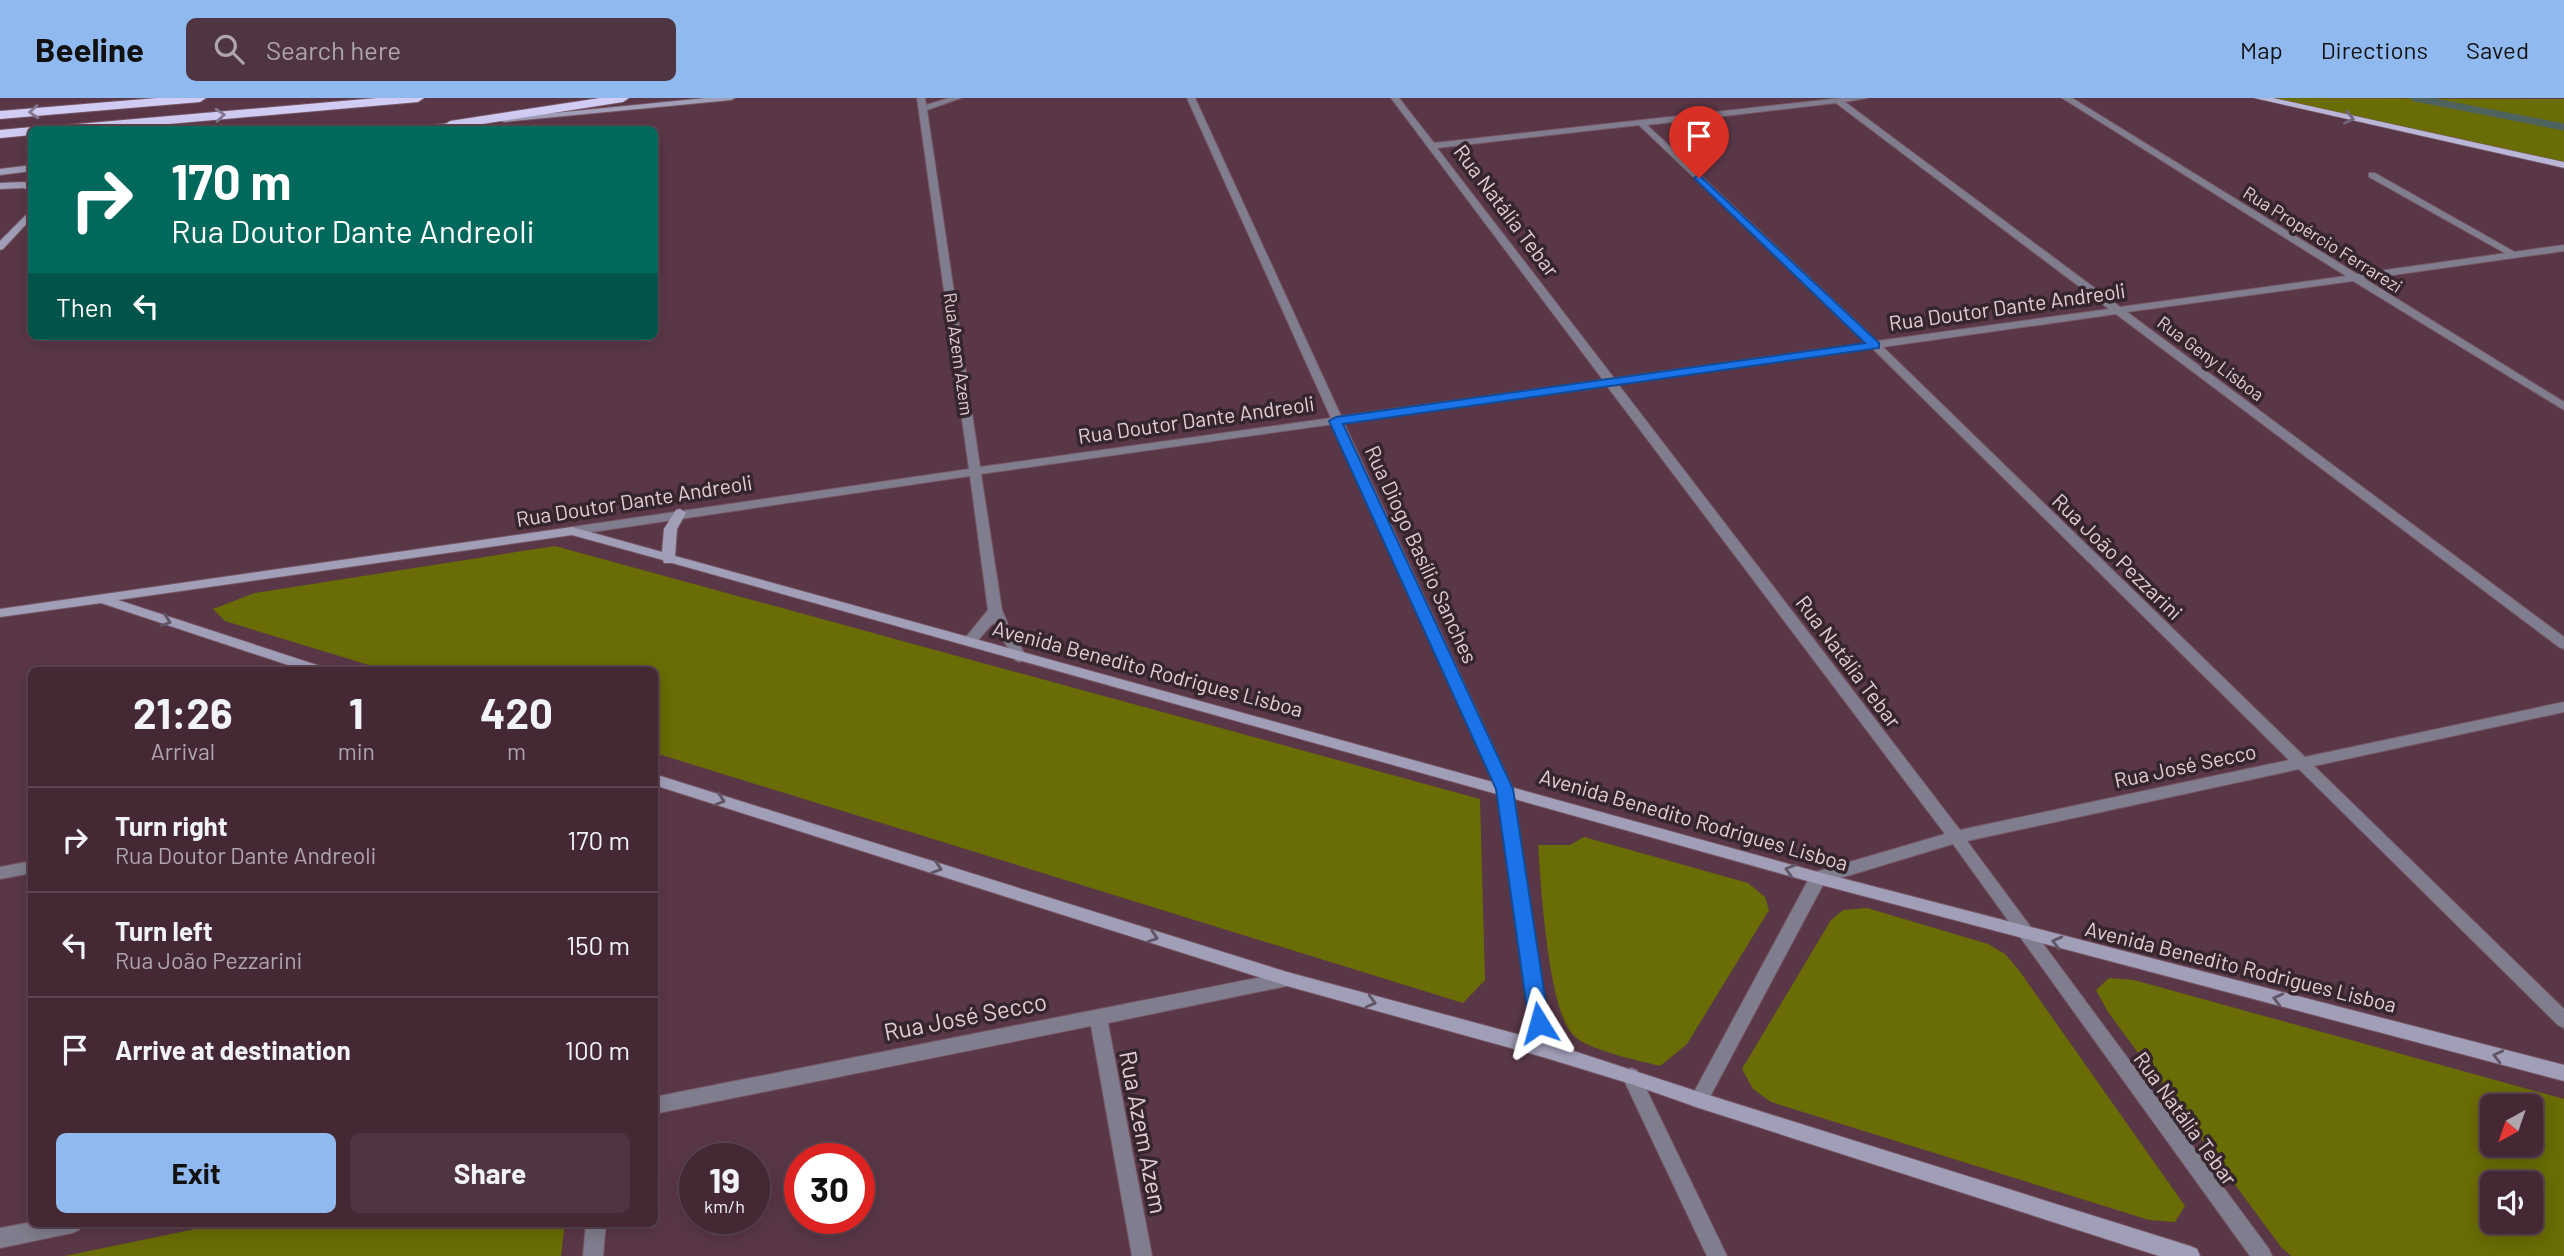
<!DOCTYPE html>
<html lang="en">
<head>
<meta charset="utf-8">
<style>
  body { margin:0; font-family:Barlow,sans-serif; background:#4e3541; color:#f1f3f6; height:100vh; display:flex; flex-direction:column; font-size:26px; white-space:nowrap }
  * { box-sizing:border-box; margin:0 }
  p { font-size:23px; color:#afa6ad }
  .icon { flex:none; width:38px; height:38px; fill:none; stroke:currentColor; stroke-width:2; stroke-linecap:round; stroke-linejoin:round }
  .map { position:relative; flex:1; overflow:hidden }
  .details { position:absolute; left:28px; top:569px; width:630px; height:560px; display:flex; flex-direction:column; background:#442935; border-radius:10px; box-shadow:0 4px 18px #0003,0 0 0 2px #5c4550 }
  .details>* { flex:none }
  .hud { position:absolute; left:28px; top:28px; width:630px; height:214px; border-radius:10px; box-shadow:0 4px 18px #0003,0 0 0 2px #5c4550; background:#00695c; color:#fff; overflow:hidden }
  .needle { width:46px; rotate:220deg }
  .buttons { position:absolute; left:2480px; top:996px; display:grid; gap:14px }
  .buttons a { display:grid; place-items:center; width:63px; height:63px; border-radius:10px; background:#442935; box-shadow:0 4px 18px #0003,0 0 0 2px #5c4550; font-size:35px }
  .speed { position:absolute; left:679px; top:1045px; display:flex; gap:14px; font-size:35px; font-weight:700; text-align:center }
  .speed>* { display:grid; place-content:center; width:91px; height:91px; border-radius:50%; background:#442935; box-shadow:0 4px 18px #0003,0 0 0 2px #5c4550; line-height:1 }
  .speed small { font-size:18px; font-weight:400 }
  .speed .limit { border:10px solid #d22; background:#fff; color:#111 }
  .pin { position:absolute; display:grid; place-items:center; width:60px; height:60px; color:#fff; margin:-72px -30px; border-radius:50% 50% 50% 0; rotate:-45deg; box-shadow:0 0 7px #0007 }
  .pin .icon { rotate:45deg }
  .me { position:absolute; width:77px; margin:-38px; rotate:352deg; stroke-linejoin:round; filter:drop-shadow(0 0 5px #0008) }
  .turn { display:flex; align-items:center; gap:24px; height:147px; padding:0 28px; font-size:32px }
  .turn .icon { width:91px; height:91px; stroke-width:2.5 }
  .turn b { display:block; font-size:49px; line-height:60px }
  .then { display:flex; align-items:center; height:66px; padding:0 28px; background:#0003; gap:14px; font-size:26px }
  .eta { display:flex; justify-content:space-evenly; align-items:center; height:119px; text-align:center }
  .eta b { font-size:42px; font-weight:700; line-height:49px }
  .action { display:flex; gap:14px; margin-top:auto; padding:14px 28px }
  .action a { flex:1; height:80px; border-radius:10px; background:#90b9f0; color:#111; font-size:28px; font-weight:700; line-height:80px; text-align:center }
  .action a+a { background:#4e3541; color:#f1f3f6 }
  ul { padding:0; list-style:none }
  li { display:flex; align-items:center; gap:21px; height:105px; padding:0 28px; border-top:2px solid #5c4550 }
  li div { flex:1 }
  li b { display:block; font-size:26px }
  li em { font-style:normal }
  header { display:flex; align-items:center; gap:42px; box-sizing:border-box; height:98px; padding:0 35px; background:#90b9f0; color:#111 }
  header strong { font-size:33px }
  nav { display:flex; gap:38px; margin-inline-start:auto; font-size:24px }
  .search { width:490px; height:63px; background:#4e3541; display:flex; align-items:center; gap:18px; box-sizing:border-box; padding:0 24px; border-radius:10px; color:#afa6ad; font-size:26px }
  .map>svg:first-child { display:block }
  .green { fill:#6a6c05; fill-rule:evenodd }
  .lines { fill:none; stroke-linecap:round; stroke-linejoin:round }
  .stream { stroke:#4f635e; stroke-width:7 }
  .lane-casing { stroke:#755564; stroke-width:2 }
  .street-casing { stroke:#755564; stroke-width:2 }
  .secondary-casing { stroke:#755564; stroke-width:2 }
  .primary-casing { stroke:#755564; stroke-width:1 }
  .highway-casing { stroke:#755564; stroke-width:2 }
  .lane { fill:#807e8e; fill-rule:evenodd }
  .street { fill:#807e8e; fill-rule:evenodd }
  .secondary { fill:#a19eb8; fill-rule:evenodd }
  .primary { fill:#bab6d7; fill-rule:evenodd }
  .highway { fill:#d1ccf4; fill-rule:evenodd }
  .oneway { stroke:#837890 }
  .oneway2 { stroke:#716679 }
  .oneway3 { stroke:#605564 }
  .route { fill:#1a73e8; stroke:#114b97; stroke-width:2 }
  .labels { text-anchor:middle; dominant-baseline:central; stroke-width:7; stroke-linejoin:round; paint-order:stroke }
  .far-street-label { font-size:18px; fill:#e3cdd6; stroke:#35252c }
  .street-label { font-size:21px; fill:#e3cdd6; stroke:#35252c }
  .near-street-label { font-size:24px; fill:#e3cdd6; stroke:#35252c }
</style>
</head>
<body>
<header>
<strong>Beeline</strong>
<div class="search"><svg class="icon" aria-label="search" viewBox="0 0 24 24"><circle cx="10" cy="10" r="6"/><path d="M15 15l6 6"/></svg>Search here</div>
<nav><a>Map</a><a>Directions</a><a>Saved</a></nav>
</header>
<div class="map">
<svg width="2564" height="1158" viewBox="0 0 2564 1158">
  <rect width="100%" height="100%" fill="#5a3747"/>
  <!-- green -->
  <path class="green" d="M2266 0 2564 1V64Z
    M555 448 1480 701 1485 882 1463 905 655 655 654 572H385L225 523 213 511 255 495Z
    M1584 739 1748 785 1765 799 1769 812 1687 946 1660 968C1640 963 1587 952 1573 937 1548 910 1541 787 1538 747H1570Z
    M1867 810 1988 846 2005 856 2018 871 2185 1108 2175 1124 2149 1122 1771 1004 1753 991 1742 971 1831 822 1843 812Z
    M2109 880 2134 882 2564 1001V1158H2291L2281 1149 2108 914 2096 892ZM2530 1008V1046H2492V1008ZM2530 1085V1124H2492V1085Z
    M224 1125H565L561 1158H65Z"/>
  <g class="lines">
    <!-- stream -->
    <path class="stream" d="M2415 0 2564 29"/>
    <!-- lane casing -->
    <g class="lane-casing">
      <path id="lane" d="M2369 75H2375L2520 157 2512 159 2369 79Z"/>
    </g>
    <!-- street casing -->
    <g class="street-casing">
      <path id="street" d="M917 0H925L926 7 949 0H961L927 12 980 369 1331 320 1187 0H1195L1341 318 1603 282 1391 0H1399L1434 45 1841 0H1867L1845 4 2120 209 2346 178 2062 0H2072L2357 176 2564 147V153L2365 181 2564 304V312L2353 183 2127 214 2564 539V551L2559 549 2116 216 1883 249 2305 659 2564 604V614L2314 668 2564 911V930L2558 927 2299 671 1967 743 2269 1151 2272 1158H2250L1953 746 1824 785 1705 1008 1699 1010 1693 1008 1690 1002 1693 996 1812 775 1945 736 1607 288 1344 325 1513 691 1552 951 1549 957 1543 959 1537 957 1534 951 1497 691 1334 326 981 376 1002 512 1011 534 1027 559 1020 564 1015 562 993 525 974 547H964L962 544 988 512 970 378 572 437 568 436 566 433 572 429 969 371ZM1836 5 2109 211 1877 243 1647 27ZM1639 27 1867 245 1614 280 1437 50ZM1872 250 2289 662 1960 732 1618 286Z
        M32 763V775L0 781V769Z
        M1287 874 1293 876 1296 881 1293 886 1287 888 1108 925 1152 1158H1132L1091 928 654 1016V999Z
        M1631 970 1637 972 1727 1158H1707L1622 978 1625 972Z
        M32 1124V1125H82L79 1132 72 1135 0 1150V1130Z
        M586 1125H606L603 1158H583Z"/>
    </g>
    <!-- secondary casing -->
    <g class="secondary-casing">
      <path id="secondary" d="M706 0H735L731 2 504 24 500 22 504 20Z
        M463 23H466V27L428 32H398Z
        M32 67V73L0 77V71Z
        M24 84 32 87V93L23 90 0 91V85Z
        M32 111V120L3 151 0 152V143Z
        M680 411 686 415 677 431 675 458 1818 774 2564 967V983L1818 786 672 465H664L663 462 572 437 118 502 323 569 325 572H303L101 505 0 519V511L572 429 662 454 664 431 676 412Z
        M654 676 1287 874 1543 943 1699 994 2190 1148 2197 1151 2200 1158H2159L1699 1010 1631 986 1543 959 1287 888 654 687Z"/>
    </g>
    <!-- primary casing -->
    <g class="primary-casing">
      <path id="primary" d="M2254 0H2273L2564 64V70Z"/>
    </g>
    <!-- highway casing -->
    <g class="highway-casing">
      <path id="highway" d="M157 0H206L200 4 0 21V13Z
        M377 0H424L418 4 102 32H48L54 28Z
        M600 0H629L623 4 450 31 444 27 450 23Z
        M32 29 37 32H32V37L0 40V32Z"/>
    </g>
    <!-- lane -->
    <use href="#lane" class="lane"/>
    <!-- street -->
    <use href="#street" class="street"/>
    <!-- secondary -->
    <use href="#secondary" class="secondary"/>
    <!-- primary -->
    <use href="#primary" class="primary"/>
    <!-- highway -->
    <use href="#highway" class="highway"/>
  </g>
  <!-- one-way arrows -->
  <defs><path id="oneway-chevron" d="M-2-3.5L2.5 0L-2 3.5" fill="none" stroke-width="1.6" stroke-linecap="round" stroke-linejoin="round" transform="scale(1.75)"/></defs>
  <g class="oneway">
    <use href="#oneway-chevron" transform="translate(34 14) rotate(175)"/>
    <use href="#oneway-chevron" transform="translate(220 17) rotate(-5)"/>
  </g>
  <use class="oneway2" href="#oneway-chevron" transform="translate(2349 20) rotate(12)"/>
  <g class="oneway3">
    <use href="#oneway-chevron" transform="translate(166 523) rotate(18)"/>
    <use href="#oneway-chevron" transform="translate(720 702) rotate(18)"/>
    <use href="#oneway-chevron" transform="translate(937 770) rotate(18)"/>
    <use href="#oneway-chevron" transform="translate(1790 772) rotate(-164)"/>
    <use href="#oneway-chevron" transform="translate(1153 839) rotate(18)"/>
    <use href="#oneway-chevron" transform="translate(2057 844) rotate(-166)"/>
    <use href="#oneway-chevron" transform="translate(2278 901) rotate(-166)"/>
    <use href="#oneway-chevron" transform="translate(1371 904) rotate(15)"/>
    <use href="#oneway-chevron" transform="translate(2498 958) rotate(-166)"/>
  </g>
  <!-- route -->
  <path class="route" d="M1699 77 1879 245V250L1343 326 1513 691 1549 925 1546 931 1539 934 1532 931 1529 925 1496 691 1329 323 1336 319 1865 245 1696 82 1694 80Z"/>
  <g class="labels">
    <!-- far-street labels -->
    <g class="far-street-label">
      <text transform="translate(2323 141) rotate(32)">Rua Propércio Ferrarezi</text>
      <text transform="translate(959 256) rotate(82)">Rua Azem Azem</text>
      <text transform="translate(2211 260) rotate(37)">Rua Geny Lisboa</text>
    </g>
    <!-- street labels -->
    <g class="street-label">
      <text transform="translate(1507 112) rotate(53)">Rua Natália Tebar</text>
      <text transform="translate(2007 208) rotate(-8)">Rua Doutor Dante Andreoli</text>
      <text transform="translate(1196 321) rotate(-8)">Rua Doutor Dante Andreoli</text>
      <text transform="translate(634 402) rotate(-9)">Rua Doutor Dante Andreoli</text>
      <text transform="translate(1422 456) rotate(65)">Rua Diogo Basílio Sanches</text>
      <text transform="translate(2118 458) rotate(44)">Rua João Pezzarini</text>
      <text transform="translate(1849 563) rotate(53)">Rua Natália Tebar</text>
      <text transform="translate(1148 570) rotate(15)">Avenida Benedito Rodrigues Lisboa</text>
      <text transform="translate(2185 667) rotate(-12)">Rua José Secco</text>
      <text transform="translate(1694 721) rotate(16)">Avenida Benedito Rodrigues Lisboa</text>
      <text transform="translate(2241 868) rotate(14)">Avenida Benedito Rodrigues Lisboa</text>
      <text transform="translate(2186 1020) rotate(54)">Rua Natália Tebar</text>
    </g>
    <!-- near-street labels -->
    <g class="near-street-label">
      <text transform="translate(965 918) rotate(-11)">Rua José Secco</text>
      <text transform="translate(1144 1034) rotate(79)">Rua Azem Azem</text>
    </g>
  </g>
</svg>
<div class="buttons">
<a><svg class="needle" viewBox="-14 -14 28 28"><path d="M0-13l5 13h-10z" fill="#e53935"/><path d="M0 13l5-13h-10z" fill="#afa6ad"/></svg></a>
<a><svg class="icon" aria-label="sound" viewBox="0 0 24 24"><path d="M4 9h4l5-4v14l-5-4H4zM17 9q2 3 0 6"/></svg></a>
</div>
<div class="speed"><div>19<small>km/h</small></div><div class="limit">30</div></div>
<div class="pin" style="left:1699px;top:80px;background:#d93025"><svg class="icon" aria-label="arrive" viewBox="0 0 24 24"><path d="M6 21V4h12l-3 4 3 4H6"/></svg></div>
<svg class="me" style="left:1539px;top:925px" viewBox="-20 -20 40 40"><path d="M0-17L14 15 0 8-14 15z" fill="#1a73e8" stroke="#fff" stroke-width="4"/></svg>
<div class="hud">
<div class="turn"><svg class="icon" aria-label="right" viewBox="0 0 24 24"><path d="M7 20v-9h11M14 6l5 5-5 5"/></svg><div><b>170 m</b>Rua Doutor Dante Andreoli</div></div>
<div class="then">Then<svg class="icon" aria-label="left" viewBox="0 0 24 24"><path d="M17 20v-9H6M10 6l-5 5 5 5"/></svg></div>
</div>
<section class="details">
<div class="eta">
<div><b>21:26</b><p>Arrival</p></div>
<div><b>1</b><p>min</p></div>
<div><b>420</b><p>m</p></div>
</div>
<ul>
<li><svg class="icon" aria-label="right" viewBox="0 0 24 24"><path d="M7 20v-9h11M14 6l5 5-5 5"/></svg><div><b>Turn right</b><p>Rua Doutor Dante Andreoli</p></div><em>170 m</em></li>
<li><svg class="icon" aria-label="left" viewBox="0 0 24 24"><path d="M17 20v-9H6M10 6l-5 5 5 5"/></svg><div><b>Turn left</b><p>Rua João Pezzarini</p></div><em>150 m</em></li>
<li><svg class="icon" aria-label="arrive" viewBox="0 0 24 24"><path d="M6 21V4h12l-3 4 3 4H6"/></svg><div><b>Arrive at destination</b></div><em>100 m</em></li>
</ul>
<div class="action"><a>Exit</a><a>Share</a></div>
</section>
</div>
</body>
</html>
